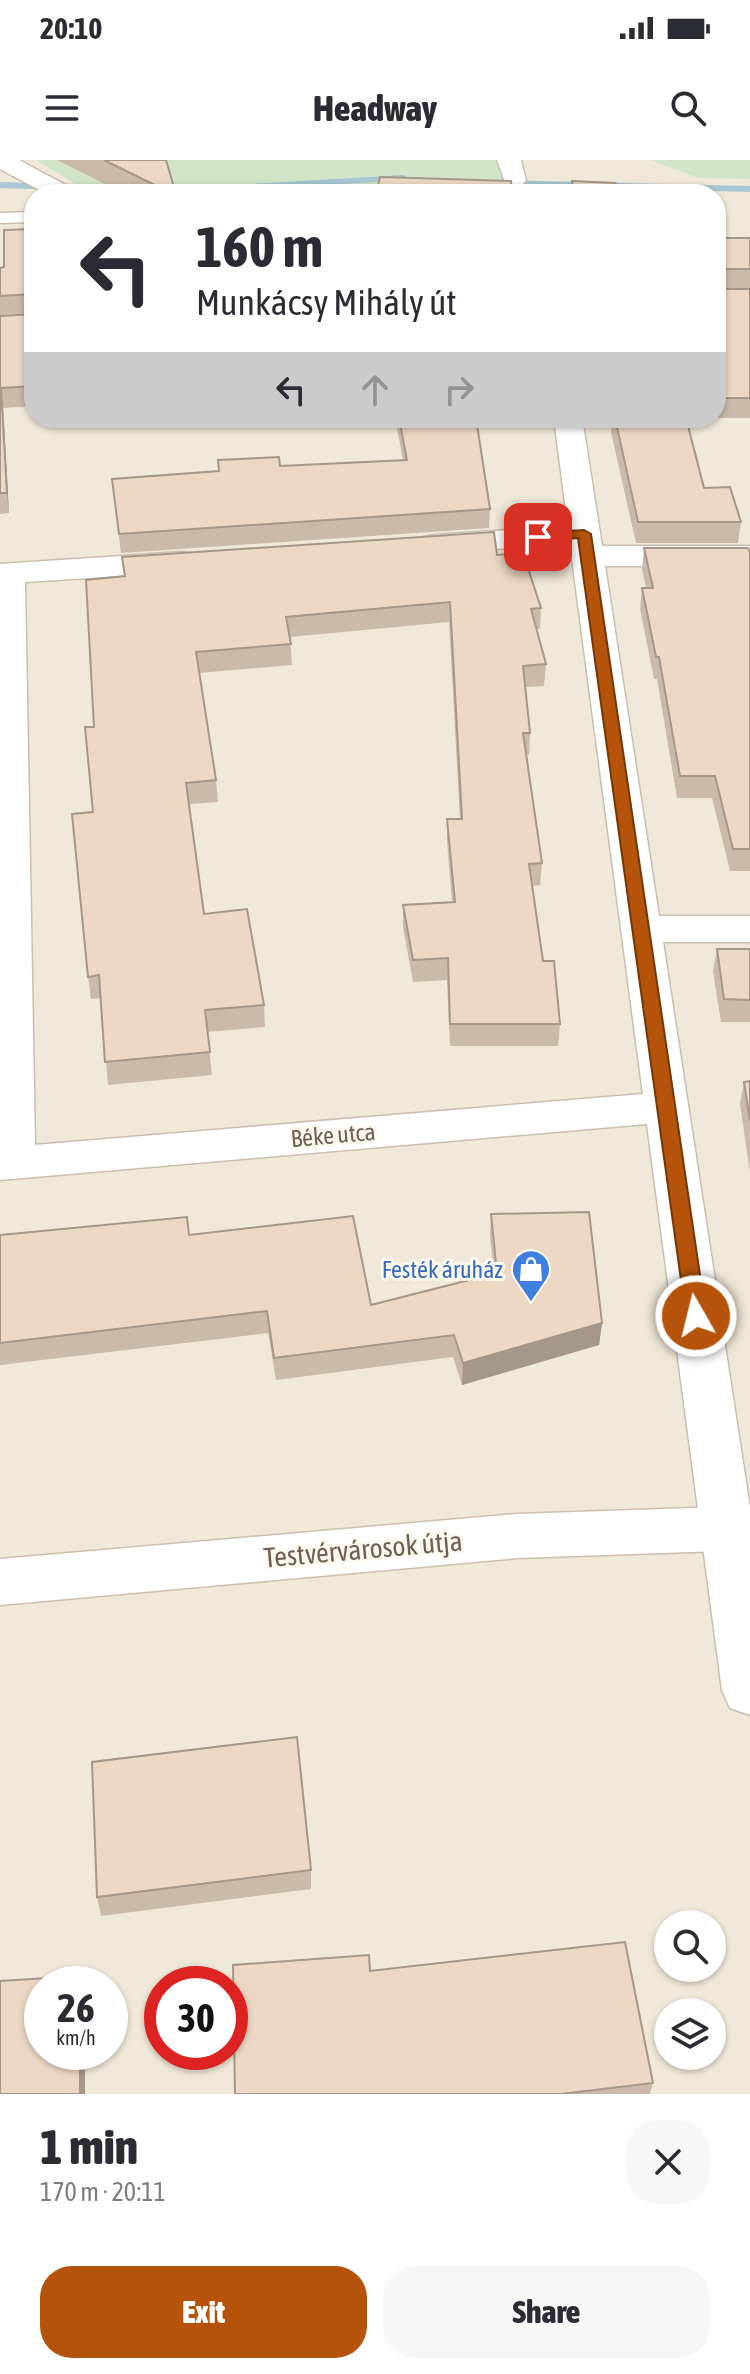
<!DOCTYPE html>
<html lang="en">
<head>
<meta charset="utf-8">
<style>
  body { margin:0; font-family:"Asap Condensed",sans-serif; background:#f7f7f7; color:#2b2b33; height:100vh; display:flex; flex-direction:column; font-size:30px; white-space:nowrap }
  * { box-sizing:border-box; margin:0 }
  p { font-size:26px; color:#7c7c81 }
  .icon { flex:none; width:44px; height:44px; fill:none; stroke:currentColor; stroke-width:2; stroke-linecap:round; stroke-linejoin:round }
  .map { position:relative; height:1934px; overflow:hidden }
  .details { display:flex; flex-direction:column; background:#fff; flex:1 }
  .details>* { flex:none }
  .guide { position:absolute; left:24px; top:24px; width:702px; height:244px; border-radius:32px; box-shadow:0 2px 6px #0004; background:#fff; color:#2b2b33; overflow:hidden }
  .fabs { position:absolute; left:654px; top:1750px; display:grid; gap:16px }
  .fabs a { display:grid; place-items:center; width:72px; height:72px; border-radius:50%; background:#fff; box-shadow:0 2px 6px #0004; font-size:40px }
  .speed { position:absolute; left:24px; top:1806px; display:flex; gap:16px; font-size:40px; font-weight:700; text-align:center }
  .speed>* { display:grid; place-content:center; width:104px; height:104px; border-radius:50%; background:#fff; box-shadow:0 2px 6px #0004; line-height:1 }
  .speed small { font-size:20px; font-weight:400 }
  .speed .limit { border:12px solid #d22; background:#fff; color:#111 }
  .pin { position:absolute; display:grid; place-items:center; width:68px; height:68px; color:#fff; margin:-34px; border-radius:16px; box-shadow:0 4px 12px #0006 }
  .me { position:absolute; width:88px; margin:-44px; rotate:352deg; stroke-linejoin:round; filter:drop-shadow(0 0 6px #0008) }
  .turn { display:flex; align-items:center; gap:28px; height:168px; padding:0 40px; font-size:36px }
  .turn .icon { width:104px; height:104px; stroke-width:2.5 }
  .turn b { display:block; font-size:56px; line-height:68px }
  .lanes { display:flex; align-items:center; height:76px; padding:0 40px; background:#0003; justify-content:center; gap:40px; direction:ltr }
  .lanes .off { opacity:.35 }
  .round { display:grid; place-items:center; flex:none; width:84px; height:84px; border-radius:32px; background:#f7f7f7 }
  .headline { display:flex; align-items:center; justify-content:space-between; height:136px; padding:0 40px }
  h1 { font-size:48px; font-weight:800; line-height:60px }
  .action { display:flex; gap:16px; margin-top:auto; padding:16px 40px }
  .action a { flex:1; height:92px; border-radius:32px; background:#b45309; color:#fff; font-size:32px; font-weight:800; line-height:92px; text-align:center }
  .action a+a { background:#f7f7f7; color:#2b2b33 }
  .status { display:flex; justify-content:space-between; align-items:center; height:56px; padding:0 40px; background:#fff; direction:ltr }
  .status svg { height:22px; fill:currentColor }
  header { display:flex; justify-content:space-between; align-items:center; height:104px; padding:0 40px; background:#fff; font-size:36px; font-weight:800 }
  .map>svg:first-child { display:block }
  .residential { fill:#f0e8d8; fill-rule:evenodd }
  .green { fill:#d1e6c9 }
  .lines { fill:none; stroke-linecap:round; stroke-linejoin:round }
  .stream { fill:#a7c6d1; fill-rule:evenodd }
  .lane-casing { stroke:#cbbeb0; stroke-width:3 }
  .street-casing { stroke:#cbbeb0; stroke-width:3 }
  .secondary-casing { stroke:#cdbfae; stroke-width:3 }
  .lane { fill:#fff; fill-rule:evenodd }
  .street { fill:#fff; fill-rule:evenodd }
  .secondary { fill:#fff; fill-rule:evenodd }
  .wall { fill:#cbbaa9 }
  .shaded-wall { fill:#a59789 }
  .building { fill:#ecd8c4; stroke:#a59789; stroke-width:2 }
  .route { fill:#b45309; stroke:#753606; stroke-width:2 }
  .labels { text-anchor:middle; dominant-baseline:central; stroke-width:6; stroke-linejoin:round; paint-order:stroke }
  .street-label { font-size:24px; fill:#715f50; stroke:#fdf9ef }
  .shop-label { font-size:24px; fill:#366cbe; stroke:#fdf9ef; text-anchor:end }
  .near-street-label { font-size:28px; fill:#715f50; stroke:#fdf9ef }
</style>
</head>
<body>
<div class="status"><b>20:10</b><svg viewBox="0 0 49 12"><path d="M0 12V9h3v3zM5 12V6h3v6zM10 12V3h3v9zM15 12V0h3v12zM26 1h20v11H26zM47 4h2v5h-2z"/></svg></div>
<header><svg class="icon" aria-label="menu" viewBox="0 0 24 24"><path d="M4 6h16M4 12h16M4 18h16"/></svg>Headway<svg class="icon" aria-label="search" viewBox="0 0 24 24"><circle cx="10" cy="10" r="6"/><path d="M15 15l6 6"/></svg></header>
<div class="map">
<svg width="750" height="1934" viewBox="0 0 750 1934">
  <rect width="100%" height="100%" fill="#faf5e9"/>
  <!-- residential -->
  <path class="residential" d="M0 0H750V1934H0ZM34 34H716V258H34ZM668 1764H712V1808H668ZM42 1824H110V1892H42ZM162 1824H230V1892H162ZM668 1852H712V1896H668Z"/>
  <!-- green -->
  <path class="green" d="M36 0H506L517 30 416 24 266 34H92Z
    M650 0H750V19L699 18Z"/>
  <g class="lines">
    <!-- stream -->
    <path class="stream" d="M403 15 406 16V20L184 34 0 28V22L184 28Z
      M501 20 750 26V32L498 25 496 23Z"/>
    <!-- lane casing -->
    <g class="lane-casing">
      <path id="lane" d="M34 52V62L0 63V53Z"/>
    </g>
    <!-- street casing -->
    <g class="street-casing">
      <path id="street" d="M0 0H19L73 29 77 34H47L0 9Z
        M497 0H521L526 20 522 25H506Z
        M554 258H582L602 386H750V406H605L659 756H750V782H663L750 1348V1555L730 1548 722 1530 647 964 0 1020V404L183 392 194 395 199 402 194 409 183 412 25 422 35 985 643 934 570 384 435 393 424 391 419 384 424 377 435 375 568 366Z"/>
    </g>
    <!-- secondary casing -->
    <g class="secondary-casing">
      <path id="secondary" d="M750 1346V1390L517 1398 0 1445V1399L517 1354Z"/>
    </g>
    <!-- lane -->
    <use href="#lane" class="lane"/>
    <!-- street -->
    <use href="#street" class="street"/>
    <!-- secondary -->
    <use href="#secondary" class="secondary"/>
  </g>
  <!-- wall -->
  <path class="wall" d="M57 0H166L176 34H125Z
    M34 69V246L3 248 9 353 0 354V156L34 154V153L0 155V108L4 107Z
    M716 78H750V128H716V129H750V258H716Z
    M395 258H476L490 349 489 368 121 393 112 319 280 306 403 300Z
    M613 258H686L704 328 741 362 738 383H636L611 272Z
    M644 388 750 393V711H730L712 638H677L657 519H654L640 449 642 428H646L642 409Z
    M497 395 541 448 540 469H537L546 504 544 526 525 527 530 573 529 595H526L542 703 540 725 532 726 543 801 560 864 558 886H450L447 820 413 822 403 767V745L452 742 447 681V659H460L449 462 290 477 292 505 199 513 216 620 218 642 189 644 204 754 264 845 265 867 207 872 212 915 108 925 101 838 91 839 88 817 94 567 124 417 122 397Z
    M717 789H750V862H721L713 811Z
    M750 921V1012L740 944 744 922Z
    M491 1054 602 1163 599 1185 462 1225 453 1197 276 1220 268 1173 0 1205V1075H189L371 1145 494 1114 490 1076Z
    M311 1710V1729L101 1756 97 1737Z
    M370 1811 653 1923 650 1934H235Z"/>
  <!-- shaded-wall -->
  <path class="shaded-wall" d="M1 228 3 248 9 353 7 333Z
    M602 1163 599 1185 462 1225 463 1203Z
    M80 1892H85V1934H80Z"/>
  <!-- building -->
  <path class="building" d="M104 0H166L176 34H173Z
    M380 17 511 21 512 34H376Z
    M572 21 615 23 626 34H574Z
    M34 69V226L1 228 7 333H0V156L34 154V134L0 136V108L4 107V70Z
    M716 78H750V109H716V129H750V238H716Z
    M399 258H476L490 349 119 374 112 319 219 311 218 300 279 297 280 306 407 300Z
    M615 258H686L704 328 730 327 741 362H638Z
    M494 372 497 395 523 393 541 448 531 449 546 504 523 506 530 573H523L542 703 529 704 543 801H554L560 864H450L448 798 413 800 403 745 455 742 447 659H462L450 442 286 457 291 484 196 492 216 620 186 623 204 754 247 749 264 845 205 850 210 892 105 902 99 815 88 817 72 654 93 652 85 567H94L86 420 125 416 122 397Z
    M644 388H748L750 393V689H733L715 616H680L659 497H656L642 428H653Z
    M717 789H750V840L724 839Z
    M750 921V961L744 922Z
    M589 1052 602 1163 463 1203 454 1175 274 1198 267 1151 0 1183V1075L187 1057 189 1075 353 1056 371 1145 497 1113 491 1054Z
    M297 1577 311 1710 97 1737 92 1602Z
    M625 1782 653 1923 561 1934H235L233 1805 369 1795 370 1811Z
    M80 1816V1824H42V1892H80V1934H0V1821Z"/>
  <!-- route -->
  <path class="route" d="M584 370 591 374 706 1156 703 1162H689L686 1156 578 378 538 381 531 377 538 373Z"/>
  <!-- icons -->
  <defs>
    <g id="shop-pin" transform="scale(2)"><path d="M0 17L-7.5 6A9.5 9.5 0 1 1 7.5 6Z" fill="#3f7fe0" stroke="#fdf9ef"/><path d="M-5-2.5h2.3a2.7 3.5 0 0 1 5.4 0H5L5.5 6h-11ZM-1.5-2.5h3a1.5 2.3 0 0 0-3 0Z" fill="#fff"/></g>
  </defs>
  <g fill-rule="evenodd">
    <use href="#shop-pin" x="531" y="1109"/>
  </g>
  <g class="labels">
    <!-- street labels -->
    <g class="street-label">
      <text transform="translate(333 975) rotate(-5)">Béke utca</text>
    </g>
    <!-- shop labels -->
    <g class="shop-label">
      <text x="503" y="1109">Festék áruház</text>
    </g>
    <!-- near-street labels -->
    <g class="near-street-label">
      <text transform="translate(363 1389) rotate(-5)">Testvérvárosok útja</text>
    </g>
  </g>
</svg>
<div class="fabs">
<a><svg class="icon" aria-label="search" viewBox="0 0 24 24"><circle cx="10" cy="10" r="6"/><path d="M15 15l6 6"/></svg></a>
<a><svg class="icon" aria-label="layers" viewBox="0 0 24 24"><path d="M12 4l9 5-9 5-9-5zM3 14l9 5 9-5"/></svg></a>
</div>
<div class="speed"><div>26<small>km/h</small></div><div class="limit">30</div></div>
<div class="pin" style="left:538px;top:377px;background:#d93025"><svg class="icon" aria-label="arrive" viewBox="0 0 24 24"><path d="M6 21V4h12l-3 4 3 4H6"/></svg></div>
<svg class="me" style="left:696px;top:1156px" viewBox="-20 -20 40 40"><circle r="17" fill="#b45309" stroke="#fff" stroke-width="3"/><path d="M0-11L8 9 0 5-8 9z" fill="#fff"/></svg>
<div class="guide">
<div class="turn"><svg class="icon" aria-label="left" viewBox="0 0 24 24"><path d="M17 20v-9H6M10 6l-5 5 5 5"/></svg><div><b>160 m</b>Munkácsy Mihály út</div></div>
<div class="lanes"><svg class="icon" aria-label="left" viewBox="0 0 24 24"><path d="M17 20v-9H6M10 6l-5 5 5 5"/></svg><svg class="icon off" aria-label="ahead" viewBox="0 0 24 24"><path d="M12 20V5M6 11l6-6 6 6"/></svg><svg class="icon off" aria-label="right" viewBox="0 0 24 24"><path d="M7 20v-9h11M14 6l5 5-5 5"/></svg></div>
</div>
</div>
<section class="details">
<div class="headline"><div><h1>1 min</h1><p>170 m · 20:11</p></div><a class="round"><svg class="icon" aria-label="close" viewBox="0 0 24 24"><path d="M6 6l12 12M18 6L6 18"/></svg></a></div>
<div class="action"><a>Exit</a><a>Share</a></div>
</section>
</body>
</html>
